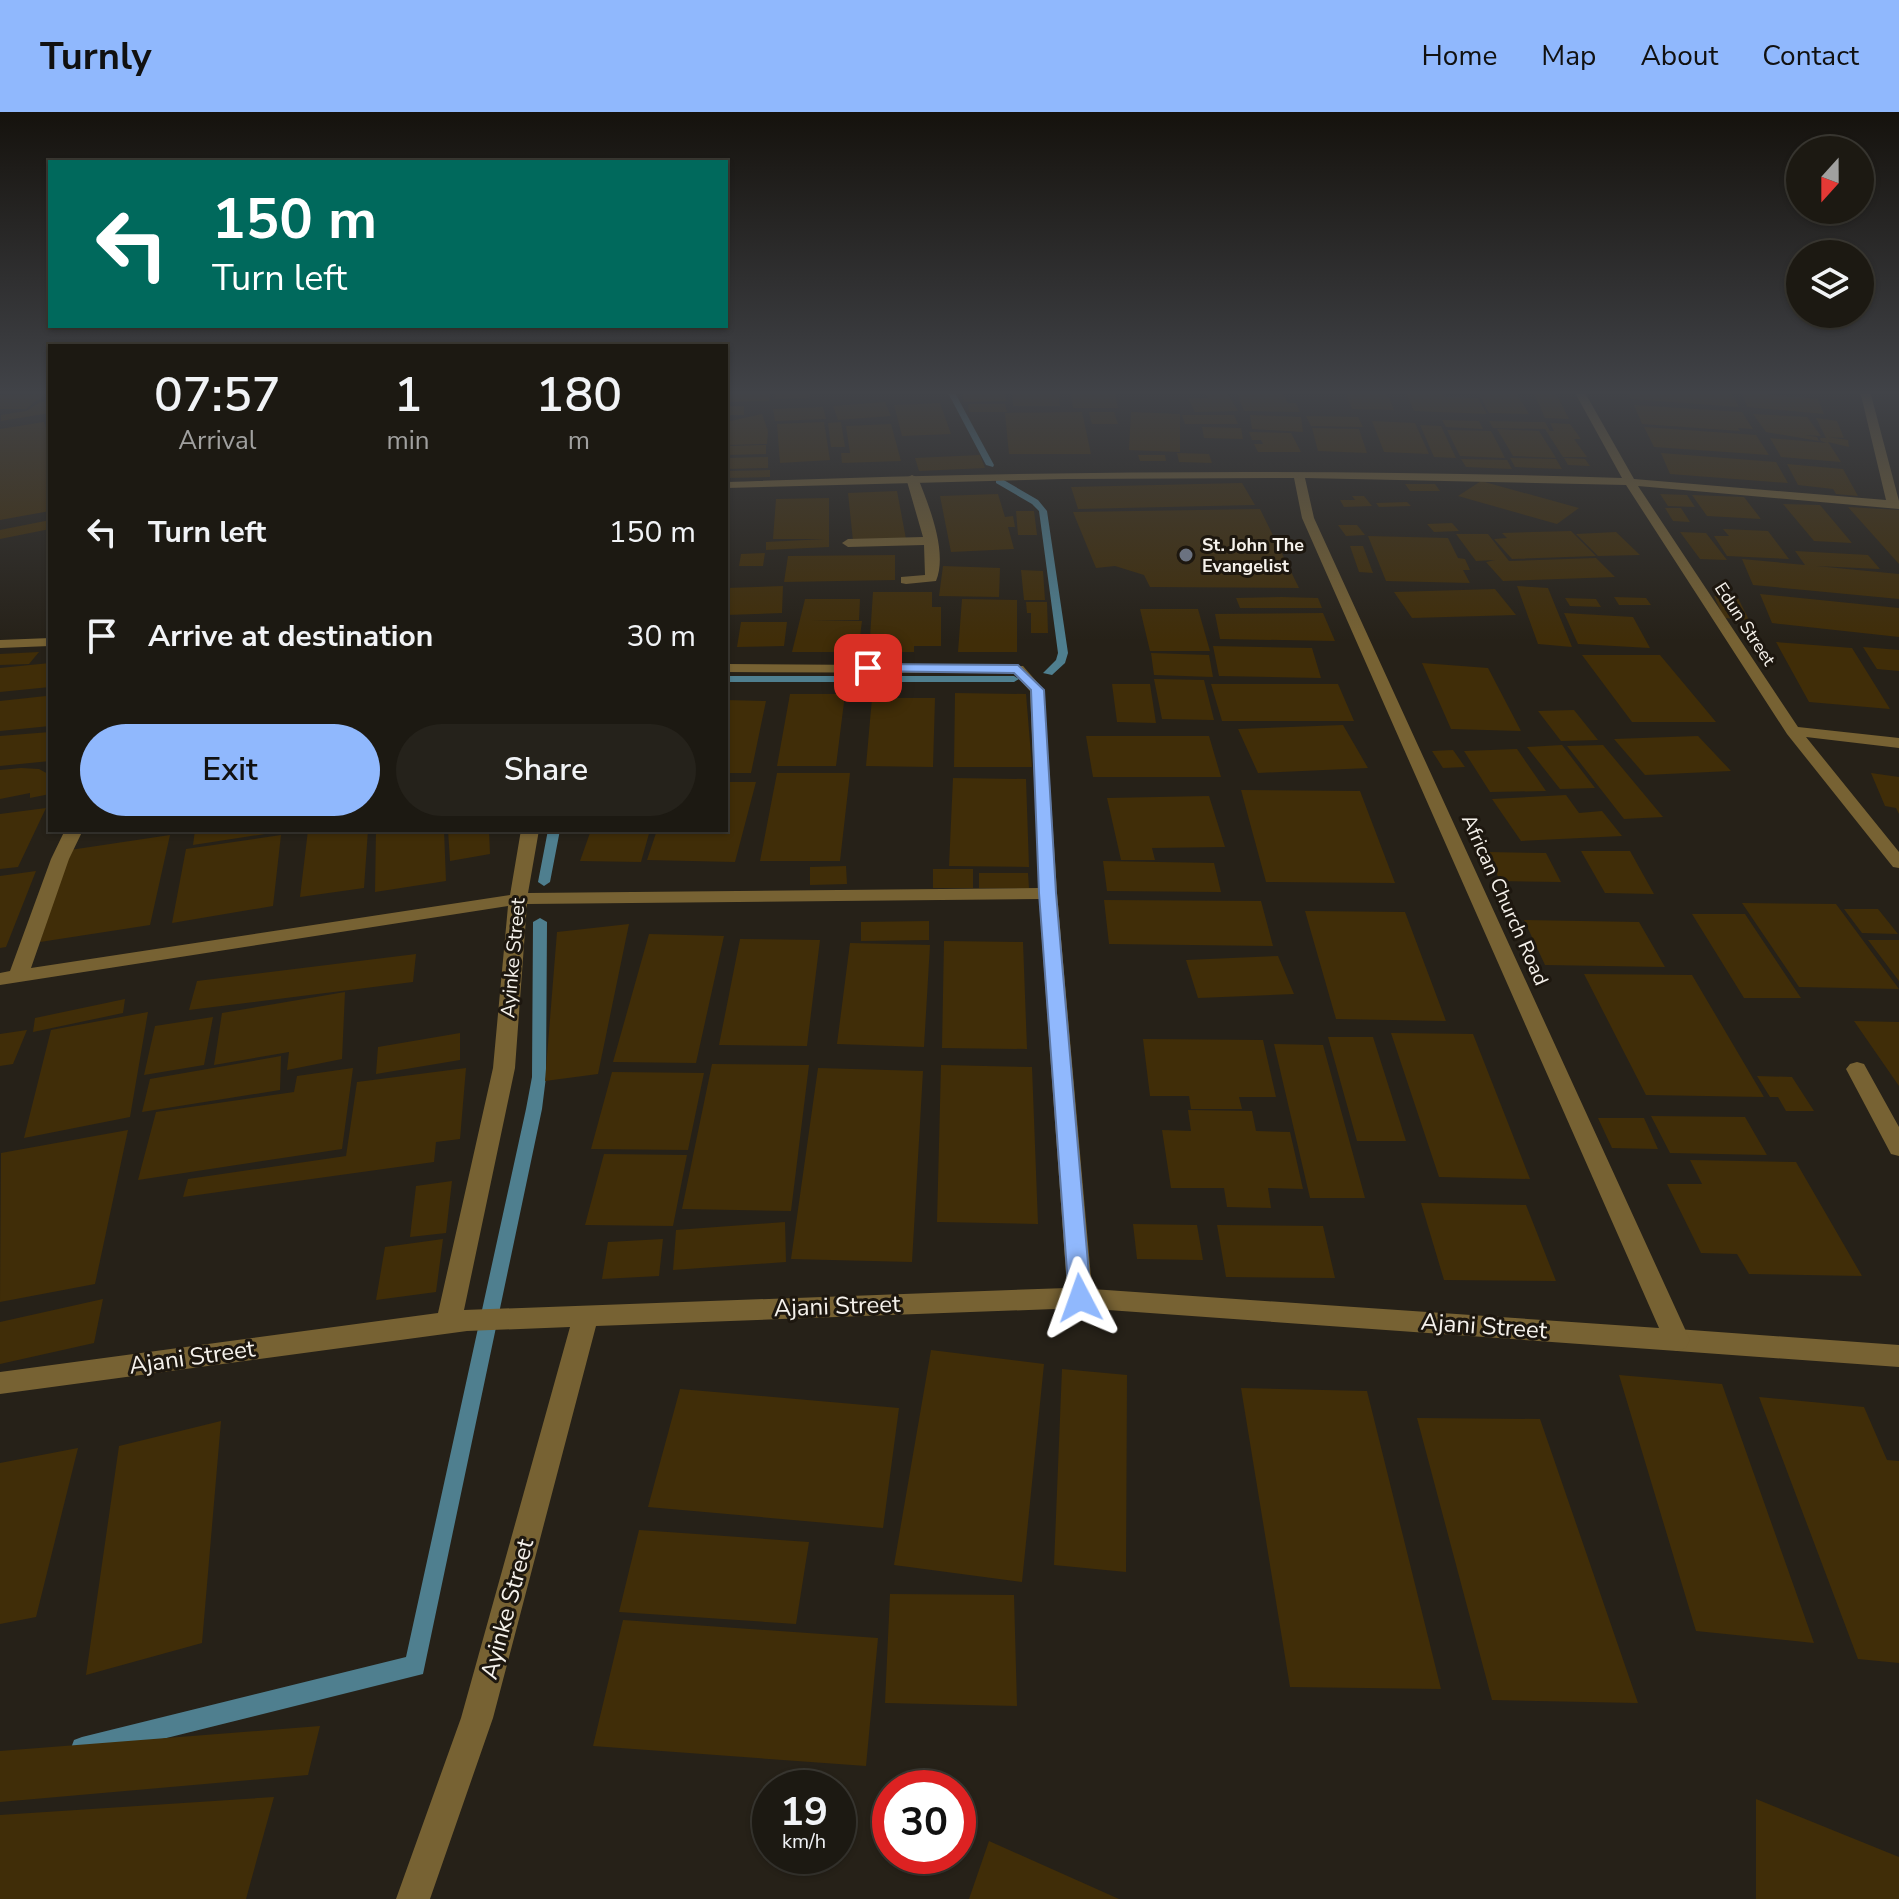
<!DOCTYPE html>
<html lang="en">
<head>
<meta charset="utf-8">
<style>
  body { margin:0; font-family:"Nunito Sans",sans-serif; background:#25221b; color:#f1f3f6; height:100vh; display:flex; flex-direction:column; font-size:30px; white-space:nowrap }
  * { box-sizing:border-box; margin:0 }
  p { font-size:26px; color:#a0a09f }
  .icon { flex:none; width:44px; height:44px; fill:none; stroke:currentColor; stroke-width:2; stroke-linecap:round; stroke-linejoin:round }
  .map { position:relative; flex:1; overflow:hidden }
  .panel { position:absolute; left:48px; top:232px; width:680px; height:488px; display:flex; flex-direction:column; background:#1c1912; border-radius:0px; box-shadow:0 2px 6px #0004,0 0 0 2px #3a3832 }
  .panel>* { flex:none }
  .banner { position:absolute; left:48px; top:48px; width:680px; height:168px; border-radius:0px; box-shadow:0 2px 6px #0004,0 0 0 2px #3a3832; background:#00695c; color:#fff; overflow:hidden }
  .needle { width:52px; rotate:201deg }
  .controls { position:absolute; left:1786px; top:24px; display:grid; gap:16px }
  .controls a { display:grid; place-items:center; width:88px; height:88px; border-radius:50%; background:#1c1912; box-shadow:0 2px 6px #0004,0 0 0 2px #3a3832; font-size:40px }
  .speed { position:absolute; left:752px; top:1658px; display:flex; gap:16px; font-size:40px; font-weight:700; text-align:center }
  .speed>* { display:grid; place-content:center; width:104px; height:104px; border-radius:50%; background:#1c1912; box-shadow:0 2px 6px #0004,0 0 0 2px #3a3832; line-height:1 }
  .speed small { font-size:20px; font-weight:400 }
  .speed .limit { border:12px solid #d22; background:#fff; color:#111 }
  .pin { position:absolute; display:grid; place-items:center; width:68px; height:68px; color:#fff; margin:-34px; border-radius:16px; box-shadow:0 4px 12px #0006 }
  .me { position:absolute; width:88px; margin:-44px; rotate:356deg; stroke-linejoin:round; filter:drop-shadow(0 0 6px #0008) }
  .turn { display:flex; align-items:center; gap:28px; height:168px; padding:0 32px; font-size:36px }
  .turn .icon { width:104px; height:104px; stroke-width:2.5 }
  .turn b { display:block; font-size:56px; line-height:68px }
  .eta { display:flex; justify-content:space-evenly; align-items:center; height:136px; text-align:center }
  .eta b { font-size:48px; font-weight:600; line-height:56px }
  .cta { display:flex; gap:16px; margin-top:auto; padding:16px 32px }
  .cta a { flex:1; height:92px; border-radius:48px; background:#90b8fd; color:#111; font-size:32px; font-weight:600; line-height:92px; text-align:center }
  .cta a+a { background:#25221b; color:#f1f3f6 }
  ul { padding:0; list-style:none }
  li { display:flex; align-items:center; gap:24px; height:104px; padding:0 32px }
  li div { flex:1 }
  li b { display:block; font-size:30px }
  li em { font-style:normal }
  header { display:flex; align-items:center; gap:48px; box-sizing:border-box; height:112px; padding:0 40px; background:#90b8fd; color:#111 }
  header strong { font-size:38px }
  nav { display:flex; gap:44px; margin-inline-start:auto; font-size:28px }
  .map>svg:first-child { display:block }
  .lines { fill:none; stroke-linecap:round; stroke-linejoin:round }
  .stream { fill:#4f7f8f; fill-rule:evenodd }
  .building { fill:#402d08 }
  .service { fill:#776233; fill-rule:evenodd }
  .minor { fill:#776233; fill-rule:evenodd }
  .tertiary { fill:#776233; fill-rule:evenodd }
  .route { fill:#90b8fd; stroke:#5e78a4; stroke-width:2 }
  .worship-dot { fill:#6b7280; stroke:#1d170f; stroke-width:3 }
  .labels { text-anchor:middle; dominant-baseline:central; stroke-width:6; stroke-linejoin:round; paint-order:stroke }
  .far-poi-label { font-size:18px; font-weight:bold; fill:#f5f1eb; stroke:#1d170f; text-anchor:start }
  .far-street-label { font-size:18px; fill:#f5f1eb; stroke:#1d170f }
  .street-label { font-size:20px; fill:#f5f1eb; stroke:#1d170f }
  .near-street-label { font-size:24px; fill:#f5f1eb; stroke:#1d170f }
</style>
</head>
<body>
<header>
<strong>Turnly</strong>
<nav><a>Home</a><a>Map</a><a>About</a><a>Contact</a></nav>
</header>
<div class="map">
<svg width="1899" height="1787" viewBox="0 0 1899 1787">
  <rect width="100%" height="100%" fill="#262118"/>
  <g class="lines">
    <!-- stream -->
    <path class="stream" d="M947 279H954L994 353 993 355 986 353Z
      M996 367H1002L1038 388 1047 399 1068 541 1065 551 1052 563 1043 561 1056 548 1058 541 1039 399 1032 392 996 371Z
      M726 564H1014L1019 567 1014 570H726Z
      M548 718H560L550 770 544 774 538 770Z
      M540 806 547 810 546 965 542 997 423 1562 82 1647 74 1644 71 1636 74 1628 82 1625 406 1545 526 997 532 965 533 810Z"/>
  </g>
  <!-- building -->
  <path class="building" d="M726 279H769V289L726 290Z
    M775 279H809V286L775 287Z
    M962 279H1004L1006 289 964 290Z
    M1012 279H1058L1060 294H1013Z
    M1070 279H1114L1118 296H1073Z
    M1204 279H1226L1238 299 1195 300 1188 286H1208Z
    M1236 279H1282L1288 291H1296L1300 300 1244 299Z
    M1345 279H1386L1394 298 1352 297Z
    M1405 279H1443L1445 285 1478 286 1487 302 1414 299Z
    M1477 279H1515L1529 302 1489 301Z
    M1533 279H1555L1569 307 1545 306Z
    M1628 279H1730L1739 295 1631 287Z
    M1742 280 1818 287 1824 302 1747 295Z
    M45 282 26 297H0V283Z
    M50 289V301L1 309V303L26 299 40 290Z
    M885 290 891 304 838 308 833 294Z
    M940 291 951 322 902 324 894 293Z
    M968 292H1005L1007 300H969Z
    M1634 293 1742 300 1753 317 1738 316 1740 319 1642 312Z
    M726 294H744V303H726Z
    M823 295 826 307 775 309 773 297Z
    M1082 300 1091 342H1009L1005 301Z
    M1089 300H1114L1118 312H1092Z
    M1131 300 1180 302V340L1129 338Z
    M762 302 768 319 767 332 726 333V310Z
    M1753 302 1807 305 1821 324 1804 323 1817 325 1819 329 1766 320Z
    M1182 303H1234L1238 312H1185Z
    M1250 303 1301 305 1303 320 1252 317Z
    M1306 304 1358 305 1363 315 1311 314Z
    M1816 306 1837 309 1844 326 1828 325 1848 328 1849 335 1828 330 1841 350 1781 345 1770 326 1827 331 1821 329 1820 326H1826Z
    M1442 308 1479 309 1483 317 1446 315Z
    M1372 309 1415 311 1429 342 1384 340Z
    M1489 309 1545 310 1550 319H1554L1550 311 1570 312 1581 327H1574L1587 345H1563L1545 317 1493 316Z
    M44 310 50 327V399L0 408V317Z
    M824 310 830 348 780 351 777 312Z
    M841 310 845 335H831L828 311Z
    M891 312 901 349 842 351 841 341H850L846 314Z
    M1420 313 1441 314 1456 346 1434 345Z
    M1202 315 1241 316 1243 327 1204 326Z
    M1644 315 1756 323 1769 343 1654 335Z
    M1312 316 1359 317 1367 341 1318 339Z
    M1497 317 1539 319 1556 346 1513 344Z
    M1447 318 1491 319 1505 346 1460 344Z
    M1249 320 1291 321 1301 340H1258L1254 332H1263L1261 328H1252Z
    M766 333V342L726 343V334Z
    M1177 341 1209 342 1212 351 1179 350Z
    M1661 341 1776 350 1788 371 1670 362Z
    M980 343 985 356 919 359 915 346Z
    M1138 343H1165L1166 349H1140Z
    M768 345V356L726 357V346Z
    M1510 346 1556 347 1562 357 1515 355Z
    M1564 346 1585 347 1590 354 1568 353Z
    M1461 347 1507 348 1512 357 1466 355Z
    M1787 352 1843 357 1858 384 1836 382 1833 377 1798 373Z
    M770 358V365L726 366V359Z
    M1481 369 1579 396 1557 412 1458 384Z
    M1242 371 1255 393 1078 397 1071 375Z
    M1405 372H1435L1440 379H1410Z
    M897 379 906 427 853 429 848 381Z
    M998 382 1005 405 1013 404 1015 415H1008L1014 437 951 440 940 384Z
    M1660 382 1687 383 1695 395 1668 394Z
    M1692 383 1744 385 1761 407 1707 404Z
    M1352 384H1364L1372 394 1344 395 1340 388H1355Z
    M829 386V435L766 438V430L825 427H773L776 387Z
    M1407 390 1411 394 1379 395 1376 391Z
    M1783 392 1820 393 1852 431 1814 429Z
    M1848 395 1899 398V452Z
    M1665 396H1681L1690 410 1673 409Z
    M1260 397 1299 476 1150 475 1144 463 1115 454 1096 456 1073 400Z
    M1016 399H1034L1037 423H1018Z
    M50 408V417L0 427V418Z
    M1452 411 1459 419 1434 420 1427 412Z
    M1338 413H1357L1365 423 1346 424Z
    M1723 417 1768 419 1789 447 1727 444 1714 424H1729Z
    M1571 419 1596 444 1512 447 1494 427 1507 426 1502 421Z
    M1616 420 1640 443 1598 444 1576 422Z
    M1680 420 1706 421 1727 448 1700 447Z
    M1456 422H1488L1509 449 1596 446 1615 465 1503 469 1486 450 1495 448 1476 449Z
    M1368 424 1448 426 1458 446 1465 447 1470 458H1463L1470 471 1386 469Z
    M1350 434H1363L1373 461 1359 460Z
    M1795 439 1868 443 1880 457 1816 454 1899 462V487L1753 473 1742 447 1805 453Z
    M765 441 763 454H739L741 442Z
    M895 443V468L784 470 788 444Z
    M943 454 1000 456 999 485 939 484Z
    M1021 458 1043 459 1045 488H1024Z
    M783 474 782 501 726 503V476Z
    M1517 474 1548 476 1572 535 1538 532Z
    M1495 477 1516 503 1412 506 1394 480Z
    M873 480H932V495H941V534H914V540H869Z
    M1760 482 1899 496V525L1772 511Z
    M1714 484 1738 486 1749 508 1724 506Z
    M1282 485 1318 486 1322 496H1240L1236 486Z
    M1614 485 1646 486 1651 493H1619Z
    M1565 486 1596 487 1601 495 1570 494Z
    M805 487H860L859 508H812L862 509 858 540H792Z
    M962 487 1017 488V540H958Z
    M1026 490H1047L1048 521H1031V501H1027Z
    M1140 497H1198L1210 539H1150Z
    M1323 501 1335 529 1220 527 1215 502Z
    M1564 501 1633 505 1650 536 1578 532Z
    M741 510H787L784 534 737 535Z
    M1776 530 1852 536 1890 597 1809 590Z
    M1213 534 1312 536 1321 566 1219 564Z
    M1863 535 1899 538V559L1877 557Z
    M39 540 29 552 0 553V542Z
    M1151 541 1209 543 1213 565 1154 563Z
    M1582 543H1660L1716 610H1632Z
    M50 551V575L0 580V556Z
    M1422 551 1488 556 1521 619 1451 617Z
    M1154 567 1204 568 1214 608 1162 607Z
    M1112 572H1150L1156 611 1117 610Z
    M1211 572H1338L1354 609H1222Z
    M50 576V614L0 619V589L46 584Z
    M955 581 1026 582 1032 655H954Z
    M790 582H845L836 654H777Z
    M872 586H935L933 655 866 654Z
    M726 588 766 589 751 661H726Z
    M1574 598 1598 628 1561 629 1538 599Z
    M1343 613 1368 656 1258 661 1238 617Z
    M50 620V649L0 654V624Z
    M1086 624H1209L1221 665H1093Z
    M1698 624 1731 659 1645 663 1614 627Z
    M1562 633 1595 676 1560 677 1527 635Z
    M1603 633 1663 705 1624 707 1567 634Z
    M1517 637 1546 679 1490 680 1464 639Z
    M1453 638 1465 655 1443 656 1432 639Z
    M21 656 39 657 50 663V682L30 686V681L0 687V658Z
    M777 661H850L840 749H760Z
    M1871 661 1899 665V702L1896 696 1885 694Z
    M953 666 1026 667 1029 755 949 754Z
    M726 670H756L735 750 647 748 657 718H726Z
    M1241 678 1360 679 1395 771 1266 770Z
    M1566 683 1579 701 1602 699 1622 724 1521 729 1492 687Z
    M1209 684 1225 735 1152 736 1155 748H1121L1107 686Z
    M46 696 18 755 0 757V702Z
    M195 718H278V720L193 733Z
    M308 718H368L364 776 300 785Z
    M376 718H444L446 769 375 780Z
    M448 718H489L490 742 450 749Z
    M591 718H650L641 750 580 749Z
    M170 723 150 813 40 830 70 738Z
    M281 723 273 794 172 811 186 737Z
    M1581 739H1630L1654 782 1605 781Z
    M1487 740 1546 741 1561 770 1500 769Z
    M1103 749 1214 751 1221 780 1107 779Z
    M846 754 847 772 810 773V755Z
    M933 757H973V776H933Z
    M36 759 6 835 0 836V764Z
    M979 761H1028L1029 776H979Z
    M1104 788 1261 789 1273 834 1109 832Z
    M1742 791 1836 792 1899 877 1799 875Z
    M1844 797H1878L1898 822 1862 821Z
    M1305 799 1405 800 1446 909 1336 907Z
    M1692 802H1745L1801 886H1744Z
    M1524 808 1639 810 1665 855 1545 853Z
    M929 809V828L861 829V810Z
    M629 812 598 962 545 969 557 820Z
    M649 822 724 824 696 951 613 950Z
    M740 827 820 828 807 934 719 933Z
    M1868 828H1899V869Z
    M944 829 1023 830 1027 937 942 936Z
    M850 831 930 833 924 935 837 932Z
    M416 842 413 870 189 898 197 869Z
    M1278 844 1294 882 1198 886 1186 848Z
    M1584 862 1692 863 1764 985 1646 983Z
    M345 880 342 947 287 958 289 940 214 953 222 901Z
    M125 887 123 901 33 920 35 906Z
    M148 900 130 1005 24 1026 51 918Z
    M213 905 204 953 144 963 155 914Z
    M1854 909 1899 910V974Z
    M27 918 13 952 0 954V922Z
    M460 921V948L376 962 378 935Z
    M1391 921 1473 922 1530 1067 1439 1065Z
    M1328 925H1373L1406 1029H1357Z
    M1143 927 1263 928 1276 985H1239L1242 997H1191L1189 984H1150Z
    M1274 932 1323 933 1365 1086H1310Z
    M281 944 280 978 142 1000 150 967Z
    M712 952 809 953 791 1099 682 1097Z
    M941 953 1032 955 1038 1112 937 1110Z
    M353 956 342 1037 138 1068 156 1000 294 980 297 964Z
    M466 956 460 1027 436 1030 434 1050 183 1085 188 1067 346 1044 357 970Z
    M818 956 923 959 912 1150 791 1147Z
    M612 960 704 961 688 1038 591 1037Z
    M1757 964 1792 965 1814 999H1786L1778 985H1770Z
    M1188 998 1252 999 1256 1019 1290 1020 1303 1077 1268 1076 1271 1096 1227 1095 1224 1076H1171L1162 1018 1191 1019Z
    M1651 1004 1745 1005 1767 1043 1670 1041Z
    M1598 1006H1644L1658 1037 1612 1036Z
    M128 1018 95 1172 0 1190 1 1041Z
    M604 1042 687 1043 673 1114 585 1113Z
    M1690 1048 1796 1050 1862 1164 1749 1162 1737 1142 1701 1141 1667 1072H1702Z
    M452 1069 446 1121 410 1125 416 1074Z
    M1421 1091 1526 1093 1556 1169 1444 1168Z
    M785 1110 786 1150 673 1158 676 1118Z
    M1133 1112 1197 1113 1203 1148 1137 1147Z
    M1217 1113 1323 1114 1335 1166 1226 1165Z
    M443 1127 436 1180 376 1188 385 1135Z
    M663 1127 659 1164 602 1167 608 1130Z
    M103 1187 94 1231 0 1252V1210Z
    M931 1238 1044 1252 1022 1470 894 1453Z
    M1062 1257 1127 1263 1126 1460 1054 1453Z
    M1619 1263 1722 1272 1814 1531 1696 1519Z
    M1241 1276 1367 1279 1441 1577 1290 1575Z
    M680 1277 899 1296 883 1416 648 1395Z
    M1759 1285 1864 1295 1887 1348 1899 1349V1551L1858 1547Z
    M1417 1306 1540 1307 1638 1591 1492 1588Z
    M221 1309 202 1531 86 1563 119 1334Z
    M78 1336 36 1505 0 1512V1351Z
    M639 1418 809 1430 796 1512 619 1500Z
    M890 1482 1014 1483 1017 1594 885 1591Z
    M623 1508 878 1526 866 1654 593 1634Z
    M320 1614 308 1663 0 1690V1639Z
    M274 1685 246 1787H0V1703Z
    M1756 1687 1899 1745V1787H1756Z
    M989 1729 1119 1787H969Z"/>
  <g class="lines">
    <!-- service -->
    <path class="service" d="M912 363 918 366C929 394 948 440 936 469L906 472 901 471V465L925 463 924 433 848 435 842 431 848 427 923 425 906 366Z
      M1857 950 1864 952 1899 1015V1044L1891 1042 1846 957 1850 952Z
      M1677 1217 1899 1233V1255L1677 1239 1668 1236 1664 1228 1668 1220Z"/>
    <!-- minor -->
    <path class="minor" d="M1574 279H1584L1634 367 1886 388 1860 279H1870L1899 389V397L1638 374 1798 615 1899 626V636L1806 625 1899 740V756L1893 755 1787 622 1626 373 1305 366 1314 406 1690 1228 1686 1236 1677 1239 1080 1196 596 1214 493 1606 430 1787H396L461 1606 570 1215 467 1219 0 1282V1260L438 1201 493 956 508 794 0 873V861L10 859 51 747 65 718H83L69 747 31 856 510 783 521 718H539L528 781 1039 776 1030 579 1014 561 726 560V552L1023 554 1044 578 1057 781 1092 1177 1659 1216 1302 406 1294 366 1064 367 726 376V370C1025 359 1323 356 1622 366ZM1039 787 1067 1176 464 1198 515 956 527 792Z"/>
    <!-- tertiary -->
    <path class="tertiary" d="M50 526V534L0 536V528Z"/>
  </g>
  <!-- sky -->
  <linearGradient id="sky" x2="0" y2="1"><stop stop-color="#15120d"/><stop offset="0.53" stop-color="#414348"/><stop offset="1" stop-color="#414348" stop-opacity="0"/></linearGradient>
  <rect width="1899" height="529" fill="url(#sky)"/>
  <!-- route -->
  <path class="route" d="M868 552 1018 553 1044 578 1056 781 1091 1186 1088 1193 1080 1195 1072 1193 1069 1186 1039 781 1031 578 1014 561 863 559 861 556Z"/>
  <!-- markers -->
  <circle class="worship-dot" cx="1186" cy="443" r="8"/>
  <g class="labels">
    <!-- far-poi labels -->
    <g class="far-poi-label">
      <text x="1202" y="433">St. John The<tspan x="1202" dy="21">Evangelist</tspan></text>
    </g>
    <!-- far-street labels -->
    <g class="far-street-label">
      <text transform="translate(1745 512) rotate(57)">Edun Street</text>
    </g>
    <!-- street labels -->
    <g class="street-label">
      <text transform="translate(1505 788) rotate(66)">African Church Road</text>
      <text transform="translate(513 846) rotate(-85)">Ayinke Street</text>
    </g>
    <!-- near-street labels -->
    <g class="near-street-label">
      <text transform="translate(837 1194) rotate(-2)">Ajani Street</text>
      <text transform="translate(1484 1214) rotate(4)">Ajani Street</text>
      <text transform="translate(192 1245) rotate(-8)">Ajani Street</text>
      <text transform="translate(507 1497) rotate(-75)">Ayinke Street</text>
    </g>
  </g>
</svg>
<div class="controls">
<a><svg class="needle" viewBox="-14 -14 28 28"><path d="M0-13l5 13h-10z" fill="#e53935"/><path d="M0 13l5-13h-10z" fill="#a0a09f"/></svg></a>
<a><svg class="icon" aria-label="layers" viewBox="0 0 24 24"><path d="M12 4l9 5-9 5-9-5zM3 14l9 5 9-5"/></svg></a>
</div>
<div class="speed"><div>19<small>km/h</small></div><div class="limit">30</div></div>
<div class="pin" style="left:868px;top:556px;background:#d93025"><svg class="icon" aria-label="arrive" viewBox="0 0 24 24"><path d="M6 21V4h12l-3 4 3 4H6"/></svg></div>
<svg class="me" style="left:1080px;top:1186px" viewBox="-20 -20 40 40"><path d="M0-17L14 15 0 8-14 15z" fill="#90b8fd" stroke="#fff" stroke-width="4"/></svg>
<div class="banner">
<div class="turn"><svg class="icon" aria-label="left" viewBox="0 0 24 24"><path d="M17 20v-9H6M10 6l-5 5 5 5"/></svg><div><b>150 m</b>Turn left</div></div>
</div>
<section class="panel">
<div class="eta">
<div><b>07:57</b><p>Arrival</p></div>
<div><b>1</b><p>min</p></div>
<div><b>180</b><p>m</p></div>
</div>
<ul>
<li><svg class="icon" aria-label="left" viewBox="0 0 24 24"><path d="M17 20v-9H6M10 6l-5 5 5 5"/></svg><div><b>Turn left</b></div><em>150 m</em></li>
<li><svg class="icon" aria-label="arrive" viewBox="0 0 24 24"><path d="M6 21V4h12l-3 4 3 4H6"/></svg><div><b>Arrive at destination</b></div><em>30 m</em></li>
</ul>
<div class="cta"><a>Exit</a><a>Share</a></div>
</section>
</div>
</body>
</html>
